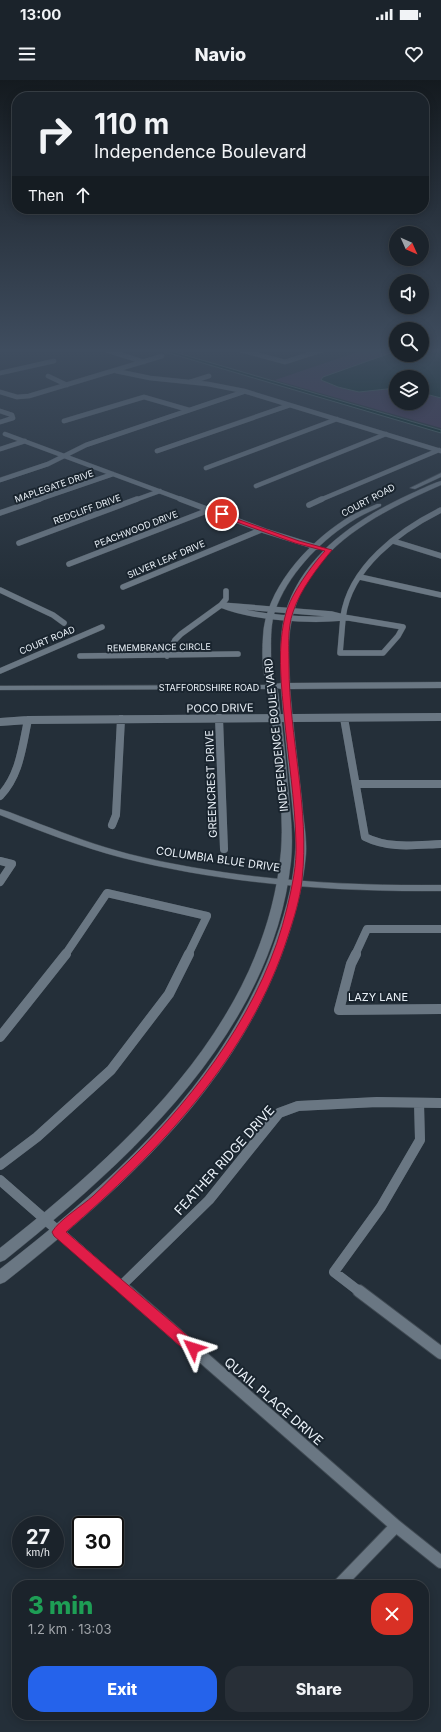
<!DOCTYPE html>
<html lang="en">
<head>
<meta charset="utf-8">
<style>
  body { margin:0; font-family:Inter,sans-serif; background:#282f37; color:#f1f3f6; height:100vh; display:flex; flex-direction:column; font-size:15px; white-space:nowrap }
  * { box-sizing:border-box; margin:0 }
  p { font-size:13px; color:#a0a4a9 }
  .icon { flex:none; width:22px; height:22px; fill:none; stroke:currentColor; stroke-width:2; stroke-linecap:round; stroke-linejoin:round }
  .map { position:relative; flex:1; overflow:hidden }
  .sheet { position:absolute; left:12px; top:1500px; width:417px; height:140px; display:flex; flex-direction:column; background:#1b232b; border-radius:16px; box-shadow:0 2px 10px #0003,0 0 0 1px #394047 }
  .sheet>* { flex:none }
  .hud { position:absolute; left:12px; top:12px; width:417px; height:122px; border-radius:16px; box-shadow:0 2px 10px #0003,0 0 0 1px #394047; background:#1b232b; color:#f1f3f6; overflow:hidden }
  .needle { width:26px; rotate:135deg }
  .fabs { position:absolute; left:389px; top:146px; display:grid; gap:8px }
  .fabs a { display:grid; place-items:center; width:40px; height:40px; border-radius:50%; background:#1b232b; box-shadow:0 2px 10px #0003,0 0 0 1px #394047; font-size:20px }
  .speed { position:absolute; left:12px; top:1436px; display:flex; gap:8px; font-size:20px; font-weight:700; text-align:center }
  .speed>* { display:grid; place-content:center; width:52px; height:52px; border-radius:50%; background:#1b232b; box-shadow:0 2px 10px #0003,0 0 0 1px #394047; line-height:1 }
  .speed small { font-size:10px; font-weight:400 }
  .speed .limit { border:2px solid #111; border-radius:6px; background:#fff; color:#111 }
  .pin { position:absolute; display:grid; place-items:center; width:34px; height:34px; color:#fff; margin:-17px; border:2px solid #fff; border-radius:50%; box-shadow:0 1px 4px #0007 }
  .me { position:absolute; width:44px; margin:-22px; rotate:311deg; stroke-linejoin:round; filter:drop-shadow(0 0 3px #0008) }
  .turn { display:flex; align-items:center; gap:14px; height:84px; padding:0 16px; font-size:18px }
  .turn .icon { width:52px; height:52px; stroke-width:2.5 }
  .turn b { display:block; font-size:28px; line-height:34px }
  .then { display:flex; align-items:center; height:38px; padding:0 16px; background:#0003; gap:8px; font-size:15px }
  .round { display:grid; place-items:center; flex:none; width:42px; height:42px; border-radius:16px; background:#282f37 }
  .head { display:flex; align-items:center; justify-content:space-between; height:68px; padding:0 16px }
  h1 { font-size:24px; font-weight:800; line-height:30px; color:#1e9e55 }
  .cta { display:flex; gap:8px; margin-top:auto; padding:8px 16px }
  .cta a { flex:1; height:46px; border-radius:16px; background:#2563eb; color:#fff; font-size:16px; font-weight:800; line-height:46px; text-align:center }
  .cta a+a { background:#282f37; color:#f1f3f6 }
  .status { display:flex; justify-content:space-between; align-items:center; height:28px; padding:0 20px; background:#1b232b; direction:ltr }
  .status svg { height:11px; fill:currentColor }
  header { display:flex; justify-content:space-between; align-items:center; height:52px; padding:0 16px; background:#1b232b; font-size:18px; font-weight:800 }
  .map>svg:first-child { display:block }
  .green { fill:#453457; fill-rule:evenodd }
  .water { fill:#002521; stroke:#466262 }
  .lines { fill:none; stroke-linecap:round; stroke-linejoin:round }
  .minor-far4-casing { stroke:#414b54; stroke-width:5 }
  .minor-far3-casing { stroke:#414b54; stroke-width:6 }
  .minor-far2-casing { stroke:#414b54; stroke-width:8 }
  .minor-far1-casing { stroke:#414b54; stroke-width:10 }
  .minor-casing { stroke:#414b54; stroke-width:14 }
  .tertiary-casing { stroke:#414b54; stroke-width:1 }
  .secondary-casing { stroke:#414b54; stroke-width:1 }
  .minor-far4 { stroke:#6a7783; stroke-width:4.5 }
  .minor-far3 { stroke:#6a7783; stroke-width:5.5 }
  .minor-far2 { stroke:#6a7783; stroke-width:8 }
  .minor-far1 { stroke:#6a7783; stroke-width:10 }
  .minor { stroke:#6a7783; stroke-width:12 }
  .tertiary { fill:#6a7783; fill-rule:evenodd }
  .secondary { fill:#6a7783; fill-rule:evenodd }
  .route { fill:#e11d48; stroke:#92132f }
  .labels { text-anchor:middle; dominant-baseline:central; stroke-width:4; stroke-linejoin:round; paint-order:stroke }
  .far-street-label { font-size:9px; fill:#eaf1f8; stroke:#1a252f }
  .street-label { font-size:11px; fill:#eaf1f8; stroke:#1a252f }
  .near-street-label { font-size:13px; fill:#eaf1f8; stroke:#1a252f }
</style>
</head>
<body>
<div class="status"><b>13:00</b><svg viewBox="0 0 49 12"><path d="M0 12V9h3v3zM5 12V6h3v6zM10 12V3h3v9zM15 12V0h3v12zM26 1h20v11H26zM47 4h2v5h-2z"/></svg></div>
<header><svg class="icon" aria-label="menu" viewBox="0 0 24 24"><path d="M4 6h16M4 12h16M4 18h16"/></svg>Navio<svg class="icon" aria-label="heart" viewBox="0 0 24 24"><path d="M12 20l-8-8c-3-5 5-10 8-4 3-6 11-1 8 4z"/></svg></header>
<div class="map">
<svg width="441" height="1652" viewBox="0 0 441 1652">
  <rect width="100%" height="100%" fill="#242f39"/>
  <!-- green -->
  <path class="green" d="M366 269H396V275H422V269H441V348L275 300ZM396 297H422V323H396Z"/>
  <!-- water -->
  <path class="water" d="M155 269H164L441 350V353Z
    M422 269H441V318L422 313V297H396V308L359 312 338 307 321 300 323 297 396 271V275H422Z"/>
  <g class="lines">
    <!-- minor-far4 casing -->
    <g class="minor-far4-casing">
      <path id="minor-far4" d="M103 269 144 282
        M237 269 285 282 325 269
        M182 270 186 269
        M116 291 150 298 208 304 244 311 441 371
        M0 293 54 281
        M48 296 67 305
        M190 302 209 296
        M0 312 17 317 29 316 162 276
        M0 331 12 335 13 338 0 342
        M64 341 144 317 189 330
        M5 354 183 420
        M0 369 25 361
        M157 371 290 325
        M206 388 337 339
        M0 400 48 384 86 365 243 312
        M256 406 386 354
        M37 420 113 394
        M135 420 160 411
        M320 420 439 370"/>
    </g>
    <!-- minor-far3 casing -->
    <g class="minor-far3-casing">
      <path id="minor-far3" d="M180 419 265 451 316 467
        M309 425 322 419
        M0 433 40 419
        M393 461 441 476
        M19 463 137 419
        M69 484 209 430
        M360 497 441 515
        M123 507 261 450
        M0 510 53 535 64 543
        M343 537 349 538
        M343 537C350 487 399 451 441 430
        M343 538 340 573H383L398 556 403 547 349 538
        M343 538C308 541 253 538 221 525L331 534 343 537
        M343 538V537
        M343 538H349
        M80 576 238 574
        M167 576 175 560 181 554 221 525 226 519V511
        M0 591 102 547"/>
    </g>
    <!-- minor-far2 casing -->
    <g class="minor-far2-casing">
      <path id="minor-far2" d="M219 638 224 769
        M344 638 365 757C389 769 415 765 441 764
        M0 642 28 640 441 637
        M356 704H441
        M0 716C20 695 22 667 28 640
        M112 745 116 735 121 639
        M0 781 12 784 0 802
        M65 875 107 813 207 836 188 875
        M355 875 367 849H441"/>
    </g>
    <!-- minor-far1 casing -->
    <g class="minor-far1-casing">
      <path id="minor-far1" d="M356 874 351 884 339 930 441 929
        M0 957 66 874
        M0 1085 37 1057 111 990 169 914 189 874
        M0 1100 128 1212
        M121 1206 209 1120 279 1033 298 1026 377 1022 441 1023
        M360 1212 334 1192 381 1127 420 1060 419 1023"/>
    </g>
    <!-- minor casing -->
    <g class="minor-casing">
      <path id="minor" d="M127 1211 396 1446 441 1482
        M359 1211 441 1273
        M339 1505 396 1446"/>
    </g>
    <!-- tertiary casing -->
    <g class="tertiary-casing">
      <path id="tertiary" d="M272 605 276 607 275 609 0 610V606Z
        M0 729C13 733 27 739 40 744 69 755 98 766 129 774 230 799 337 806 441 805V811C334 812 226 804 123 778 81 767 40 751 0 735Z"/>
    </g>
    <!-- secondary casing -->
    <g class="secondary-casing">
      <path id="secondary" d="M441 393V397L415 409 410 408Z
        M441 401V405C380 432 308 467 292 539 287 560 289 582 290 603L441 602V608L290 609C293 646 298 684 302 721 303 739 307 756 306 774 303 809 294 841 282 874 231 1012 118 1113 5 1202L0 1204V1189C111 1103 220 1006 271 872 283 840 293 808 295 774 297 757 293 740 292 723 288 685 284 647 281 609L277 608C279 615 279 622 280 629 283 650 285 671 287 693 289 722 294 751 291 781 273 951 130 1080 5 1180L0 1182V1168C127 1068 266 942 281 771 285 722 273 667 270 617 270 610 266 606 265 599 262 586 262 571 263 557 265 510 306 465 344 440 354 433 366 429 377 424H381V426C370 432 359 436 349 443 318 463 287 496 275 531 271 543 271 556 271 568 271 579 271 593 275 604L281 603C281 580 279 556 285 534 301 476 356 439 408 415 418 411 430 404 441 401Z"/>
    </g>
    <!-- minor-far4 -->
    <use href="#minor-far4" class="minor-far4"/>
    <!-- minor-far3 -->
    <use href="#minor-far3" class="minor-far3"/>
    <!-- minor-far2 -->
    <use href="#minor-far2" class="minor-far2"/>
    <!-- minor-far1 -->
    <use href="#minor-far1" class="minor-far1"/>
    <!-- minor -->
    <use href="#minor" class="minor"/>
    <!-- tertiary -->
    <use href="#tertiary" class="tertiary"/>
    <!-- secondary -->
    <use href="#secondary" class="secondary"/>
  </g>
  <!-- sky -->
  <linearGradient id="sky" x2="0" y2="1"><stop stop-color="#141a1f"/><stop offset="0.54" stop-color="#3f4d5f"/><stop offset="1" stop-color="#3f4d5f" stop-opacity="0"/></linearGradient>
  <rect width="441" height="501" fill="url(#sky)"/>
  <!-- route -->
  <path class="route" d="M220 433 299 461 332 470C318 487 300 510 293 532 287 549 289 568 289 586 289 657 310 729 302 800 300 819 294 838 288 856 250 976 159 1072 66 1152L197 1264 199 1268 197 1273 193 1274 188 1273 54 1156 52 1152C59 1140 82 1126 93 1116 105 1105 117 1092 129 1081 198 1014 265 923 287 828 292 807 297 785 296 763 295 720 288 677 284 634 281 602 277 565 286 533 291 514 312 485 325 471L295 463 220 436Z"/>
  <g class="labels">
    <!-- far-street labels -->
    <g class="far-street-label">
      <text transform="translate(54 406) rotate(-19)">MAPLEGATE DRIVE</text>
      <text transform="translate(368 420) rotate(-28)">COURT ROAD</text>
      <text transform="translate(87 429) rotate(-20)">REDCLIFF DRIVE</text>
      <text transform="translate(136 449) rotate(-21)">PEACHWOOD DRIVE</text>
      <text transform="translate(166 479) rotate(-23)">SILVER LEAF DRIVE</text>
      <text transform="translate(47 560) rotate(-23)">COURT ROAD</text>
      <text transform="translate(159 567) rotate(-1)">REMEMBRANCE CIRCLE</text>
      <text x="209" y="607">STAFFORDSHIRE ROAD</text>
    </g>
    <!-- street labels -->
    <g class="street-label">
      <text transform="translate(220 628) rotate(-1)">POCO DRIVE</text>
      <text transform="translate(276 655) rotate(-96)">INDEPENDENCE BOULEVARD</text>
      <text transform="translate(211 704) rotate(-92)">GREENCREST DRIVE</text>
      <text transform="translate(218 779) rotate(8)">COLUMBIA BLUE DRIVE</text>
      <text x="378" y="917">LAZY LANE</text>
    </g>
    <!-- near-street labels -->
    <g class="near-street-label">
      <text transform="translate(224 1080) rotate(-48)">FEATHER RIDGE DRIVE</text>
      <text transform="translate(274 1321) rotate(41)">QUAIL PLACE DRIVE</text>
    </g>
  </g>
</svg>
<div class="fabs">
<a><svg class="needle" viewBox="-14 -14 28 28"><path d="M0-13l5 13h-10z" fill="#e53935"/><path d="M0 13l5-13h-10z" fill="#a0a4a9"/></svg></a>
<a><svg class="icon" aria-label="sound" viewBox="0 0 24 24"><path d="M4 9h4l5-4v14l-5-4H4zM17 9q2 3 0 6"/></svg></a>
<a><svg class="icon" aria-label="search" viewBox="0 0 24 24"><circle cx="10" cy="10" r="6"/><path d="M15 15l6 6"/></svg></a>
<a><svg class="icon" aria-label="layers" viewBox="0 0 24 24"><path d="M12 4l9 5-9 5-9-5zM3 14l9 5 9-5"/></svg></a>
</div>
<div class="speed"><div>27<small>km/h</small></div><div class="limit">30</div></div>
<div class="pin" style="left:222px;top:434px;background:#d93025"><svg class="icon" aria-label="arrive" viewBox="0 0 24 24"><path d="M6 21V4h12l-3 4 3 4H6"/></svg></div>
<svg class="me" style="left:193px;top:1268px" viewBox="-20 -20 40 40"><path d="M0-17L14 15 0 8-14 15z" fill="#e11d48" stroke="#fff" stroke-width="4"/></svg>
<div class="hud">
<div class="turn"><svg class="icon" aria-label="right" viewBox="0 0 24 24"><path d="M7 20v-9h11M14 6l5 5-5 5"/></svg><div><b>110 m</b>Independence Boulevard</div></div>
<div class="then">Then<svg class="icon" aria-label="ahead" viewBox="0 0 24 24"><path d="M12 20V5M6 11l6-6 6 6"/></svg></div>
</div>
<section class="sheet">
<div class="head"><div><h1>3 min</h1><p>1.2 km · 13:03</p></div><a class="round" style="background:#d93025;color:#fff"><svg class="icon" aria-label="close" viewBox="0 0 24 24"><path d="M6 6l12 12M18 6L6 18"/></svg></a></div>
<div class="cta"><a>Exit</a><a>Share</a></div>
</section>
</div>
</body>
</html>
